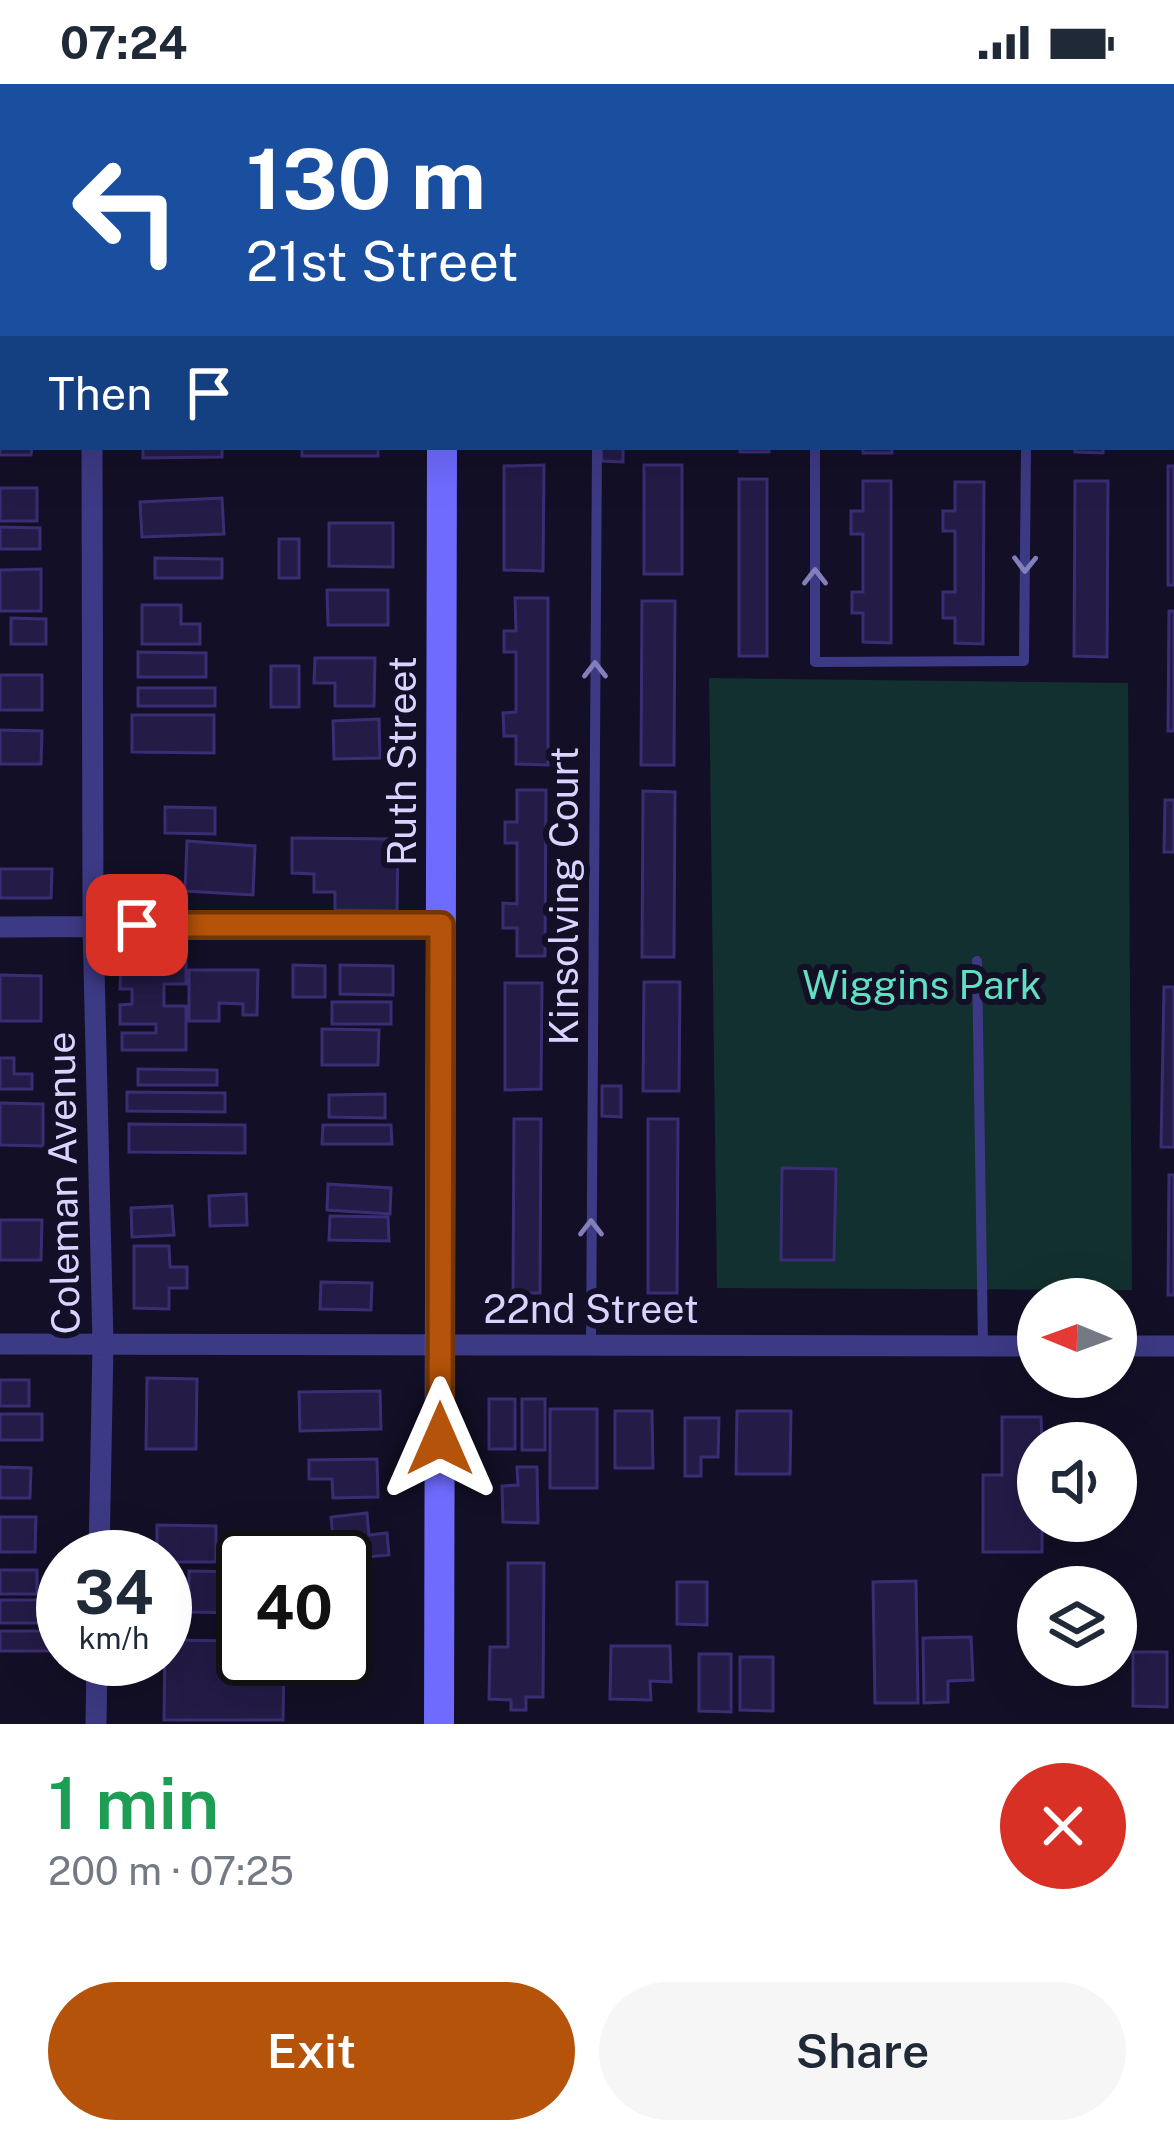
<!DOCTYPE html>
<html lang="en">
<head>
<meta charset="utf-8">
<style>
  body { margin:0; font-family:"Public Sans",sans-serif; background:#f6f6f7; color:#1f2937; height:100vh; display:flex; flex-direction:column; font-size:45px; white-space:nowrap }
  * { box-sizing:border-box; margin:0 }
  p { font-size:39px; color:#747a83 }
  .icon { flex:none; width:66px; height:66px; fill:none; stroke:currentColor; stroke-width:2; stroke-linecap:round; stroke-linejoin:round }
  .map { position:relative; height:1640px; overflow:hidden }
  .sheet { display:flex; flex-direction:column; background:#fff; flex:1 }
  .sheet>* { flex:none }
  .top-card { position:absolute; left:0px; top:0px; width:1176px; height:366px; box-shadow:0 12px 48px #0002; background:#1a4fa0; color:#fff; overflow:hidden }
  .needle { width:78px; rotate:271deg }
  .controls { position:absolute; left:1017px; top:1194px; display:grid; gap:24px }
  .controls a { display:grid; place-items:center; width:120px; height:120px; border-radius:50%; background:#fff; box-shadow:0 12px 48px #0002; font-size:60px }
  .speed { position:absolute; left:36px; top:1446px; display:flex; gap:24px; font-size:60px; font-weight:700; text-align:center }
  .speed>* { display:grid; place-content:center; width:156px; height:156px; border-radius:50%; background:#fff; box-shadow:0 12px 48px #0002; line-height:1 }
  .speed small { font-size:30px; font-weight:400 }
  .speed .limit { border:6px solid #111; border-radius:18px; background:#fff; color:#111 }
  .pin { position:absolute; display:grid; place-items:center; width:102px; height:102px; color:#fff; margin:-51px; border-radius:24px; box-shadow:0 6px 18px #0006 }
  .me { position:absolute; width:132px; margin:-66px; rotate:0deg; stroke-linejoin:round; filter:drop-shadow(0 0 9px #0008) }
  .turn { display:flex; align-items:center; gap:42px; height:252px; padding:0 48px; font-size:54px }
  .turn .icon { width:156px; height:156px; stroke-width:2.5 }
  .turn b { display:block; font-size:84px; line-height:102px }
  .then { display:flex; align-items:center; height:114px; padding:0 48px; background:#0003; gap:24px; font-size:45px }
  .round { display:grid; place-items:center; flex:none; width:126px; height:126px; border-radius:63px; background:#f6f6f7 }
  .summary { display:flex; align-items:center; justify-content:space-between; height:204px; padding:0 48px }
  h1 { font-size:72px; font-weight:600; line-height:90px; color:#1e9e55 }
  .button { display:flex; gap:24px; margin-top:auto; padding:24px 48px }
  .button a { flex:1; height:138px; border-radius:72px; background:#b45309; color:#fff; font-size:48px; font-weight:600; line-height:138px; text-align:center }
  .button a+a { background:#f6f6f7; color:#1f2937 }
  .status { display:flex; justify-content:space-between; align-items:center; height:84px; padding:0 60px; background:#fff; direction:ltr }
  .status svg { height:33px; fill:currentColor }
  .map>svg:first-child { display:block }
  .green { fill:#12302f }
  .building { fill:#241b47; stroke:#3b2d73; stroke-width:3 }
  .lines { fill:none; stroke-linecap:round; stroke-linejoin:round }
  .lane { stroke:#3d3a85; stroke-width:10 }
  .street { stroke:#3d3a85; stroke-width:21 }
  .secondary { stroke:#6f6bff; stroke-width:30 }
  .oneway { stroke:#837fbc }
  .route-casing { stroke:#753606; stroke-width:30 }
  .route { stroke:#b45309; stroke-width:21 }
  .labels { text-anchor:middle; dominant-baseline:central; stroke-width:12; stroke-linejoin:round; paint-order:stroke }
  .street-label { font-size:39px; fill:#d9d4ff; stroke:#130f26 }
  .park-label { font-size:39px; fill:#5fe0c0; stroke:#130f26 }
</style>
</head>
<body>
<div class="status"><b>07:24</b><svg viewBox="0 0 49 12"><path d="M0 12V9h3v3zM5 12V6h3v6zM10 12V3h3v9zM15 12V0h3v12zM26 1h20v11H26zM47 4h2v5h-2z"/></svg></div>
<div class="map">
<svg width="1174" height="1640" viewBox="0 0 1174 1640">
  <rect width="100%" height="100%" fill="#130f26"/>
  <!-- green -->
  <path class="green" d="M709 594 1128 599 1132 1206 717 1204Z"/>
  <!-- building -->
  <path class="building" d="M13 0H63V3H13Z
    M372 0H418V3H372Z
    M959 0H988L989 3H928Z
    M993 0H1040V3H993Z
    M1173 209H1174V354H1173Z
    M0 334H3V363H32L31 371H0Z
    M143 363H222V373L143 374Z
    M302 363H378V372H302Z
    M601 363H623V378L602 377Z
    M740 363H769V368H740Z
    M863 363H892V369H863Z
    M1075 363H1103V369L1075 368Z
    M544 381 543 487 504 486V382Z
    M644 381H682V490H644Z
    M1168 382H1174V501H1168Z
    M739 395H767V572H739Z
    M863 397H891V559L863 558V529H852V508H863V450H851V427H863Z
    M1075 397H1108L1107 573 1074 572Z
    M955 398H984L983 560 955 559V534H943V508H955V447H943V427H955Z
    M0 404H37V437H0Z
    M222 414 224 450 142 453 140 418Z
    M329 439H393V483L329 482Z
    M0 443 40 444V465H0Z
    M279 455H299V494H279Z
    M155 474 222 475V494H155Z
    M41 485V527H0V486Z
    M327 506H388V541H328Z
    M515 514H548V681L516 680V652H504L503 629 516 628V568H504V547H516Z
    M642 517H675L674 681H641Z
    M142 521H181V540H200V560H142Z
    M1169 527H1174V647H1168Z
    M11 534 46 535V560H11Z
    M138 568 206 569V593H138Z
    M315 574H375L374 622H335V599H314Z
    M271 582H299V623H271Z
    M0 591H42V626H0Z
    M138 604H215V622H138Z
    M132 631H214V669L132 668Z
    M379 635 380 674 334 675 333 637Z
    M0 646 42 647 41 680H0Z
    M517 706H546L545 872H517V844H503V819L517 820V759H505V738H517Z
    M643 707 675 708 674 873H642Z
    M1165 716H1174V768H1164Z
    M165 723 215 724V750L165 749Z
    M292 754 398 755 397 827 335 826V808H314V790L292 789Z
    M187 757 255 762 253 811 185 807Z
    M0 785H52L51 814H0Z
    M121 877 186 878V900H164V922H186V966H122V949H156V940H120V921L132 920V905H120Z
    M293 881 325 882V913H293Z
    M340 881 393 882V911L340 910Z
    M189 886H258L257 931H243V920L219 919V937H189Z
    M0 891 41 892V937H0Z
    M644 898H680L679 1007H643Z
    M505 899H542L541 1005 505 1006Z
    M1164 903H1174V1063H1161Z
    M332 918H391V940H332Z
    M322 945 379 946 378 981H322Z
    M0 974H14V990H32V1005H0Z
    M138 985 217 986V1001H138Z
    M602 1002H621V1033L602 1032Z
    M127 1008 225 1009V1028L127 1027Z
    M385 1010V1034L329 1033V1011Z
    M0 1019 43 1020V1062L0 1061Z
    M514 1035H541L540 1209H513Z
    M648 1035H678L677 1209H648Z
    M129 1040 245 1041V1069L129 1068Z
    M323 1041H391L392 1060H322Z
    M782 1084 836 1085 834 1176H781Z
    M1169 1091H1174V1211H1168Z
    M328 1100 391 1104 390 1130 327 1126Z
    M246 1110 247 1141 210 1142 209 1112Z
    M172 1122 174 1151 132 1153 131 1124Z
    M330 1132 388 1133 389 1157 329 1156Z
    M0 1136H42L41 1176H0Z
    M134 1162H169L170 1183H187V1204H169V1225L134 1224Z
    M321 1198 372 1199 371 1226 320 1225Z
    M147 1294 197 1295 196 1365H146Z
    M0 1296H29V1322H0Z
    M380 1307 381 1345 300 1347 299 1308Z
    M489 1315H515V1365H489Z
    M522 1315H545V1366H522Z
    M550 1325H597V1404H550Z
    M615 1327H652L653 1384H615Z
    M737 1327H791L790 1390H736Z
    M0 1330H42V1356H0Z
    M1002 1333H1041L1042 1359H1038V1437H1042V1468H983V1391H1002Z
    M685 1334H719L718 1373H701V1392H685Z
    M377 1375 378 1413 333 1414 332 1395H309V1376Z
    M0 1383 31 1384 30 1414H0Z
    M517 1383H537L538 1439 503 1438 502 1402 518 1401Z
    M367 1429 369 1451 387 1449 389 1471 345 1475V1473H335L331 1433Z
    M0 1433H36L35 1468H0Z
    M157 1441 216 1442V1478H165V1473H157Z
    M508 1479H544L543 1613H526V1626H511V1616L489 1615 490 1563H508Z
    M0 1486H37V1510H0Z
    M189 1487 243 1488V1529L189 1528Z
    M916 1497 918 1619H875L873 1498Z
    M677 1498H707V1541L677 1540Z
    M345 1512H355V1541H345Z
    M0 1516H49V1539H0Z
    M0 1547H52V1567H0Z
    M971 1553 973 1596 948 1597V1618L924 1619 923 1554Z
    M165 1556 243 1557V1575H284L283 1636H164Z
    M611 1562H670L671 1598 650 1597 651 1616 610 1615Z
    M1133 1568H1167V1623L1133 1622Z
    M699 1570H731V1628L699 1627Z
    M740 1573H773V1627L740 1626Z"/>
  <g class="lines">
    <!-- lane -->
    <path class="lane" d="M815 363V578L1024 577 1026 363
      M977 877 983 1261
      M591 1261 597 363"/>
    <!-- street -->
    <path class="street" d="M817 0 818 3
      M135 3V0
      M92 363 93 841 103 1260 99 1473
      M0 843 441 841
      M0 1260 1038 1262
      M1116 1262H1174
      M96 1640 97 1575"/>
    <!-- secondary -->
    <path class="secondary" d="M0 128H3
      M1173 142 1174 143
      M439 1640 442 363"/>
  </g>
  <!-- one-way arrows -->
  <defs><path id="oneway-chevron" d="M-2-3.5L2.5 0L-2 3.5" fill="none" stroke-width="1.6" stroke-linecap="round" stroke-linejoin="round" transform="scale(3)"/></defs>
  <g class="oneway">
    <use href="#oneway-chevron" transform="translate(1025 480) rotate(91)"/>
    <use href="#oneway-chevron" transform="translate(815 493) rotate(-90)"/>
    <use href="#oneway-chevron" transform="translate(595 586) rotate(-90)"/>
    <use href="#oneway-chevron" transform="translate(591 1144) rotate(-90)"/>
  </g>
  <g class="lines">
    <!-- route casing -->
    <g class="route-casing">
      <path id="route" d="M137 841H441L440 1355"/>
    </g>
    <!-- route -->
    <use href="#route" class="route"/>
  </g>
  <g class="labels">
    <!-- street labels -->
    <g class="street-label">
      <text transform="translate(402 677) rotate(-90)">Ruth Street</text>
      <text transform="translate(564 812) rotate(-90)">Kinsolving Court</text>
      <text transform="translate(63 1099) rotate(-91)">Coleman Avenue</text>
      <text x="591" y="1225">22nd Street</text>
    </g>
    <!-- park labels -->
    <g class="park-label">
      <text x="922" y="901">Wiggins Park</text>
    </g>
  </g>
</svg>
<div class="controls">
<a><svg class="needle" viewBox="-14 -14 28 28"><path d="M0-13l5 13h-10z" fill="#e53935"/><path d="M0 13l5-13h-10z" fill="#747a83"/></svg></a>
<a><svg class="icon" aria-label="sound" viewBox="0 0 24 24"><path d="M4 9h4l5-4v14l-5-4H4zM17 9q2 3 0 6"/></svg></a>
<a><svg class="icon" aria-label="layers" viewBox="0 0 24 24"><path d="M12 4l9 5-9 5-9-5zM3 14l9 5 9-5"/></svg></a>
</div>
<div class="speed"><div>34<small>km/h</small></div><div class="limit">40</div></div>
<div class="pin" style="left:137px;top:841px;background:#d93025"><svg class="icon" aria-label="arrive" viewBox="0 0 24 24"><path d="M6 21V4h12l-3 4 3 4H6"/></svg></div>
<svg class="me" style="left:440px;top:1355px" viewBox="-20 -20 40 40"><path d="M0-17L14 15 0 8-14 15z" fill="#b45309" stroke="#fff" stroke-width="4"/></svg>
<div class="top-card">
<div class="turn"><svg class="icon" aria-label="left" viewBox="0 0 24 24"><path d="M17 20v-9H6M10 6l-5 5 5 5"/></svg><div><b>130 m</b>21st Street</div></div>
<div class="then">Then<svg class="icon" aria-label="arrive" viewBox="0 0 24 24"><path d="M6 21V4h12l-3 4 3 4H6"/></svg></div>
</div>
</div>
<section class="sheet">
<div class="summary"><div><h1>1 min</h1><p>200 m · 07:25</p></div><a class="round" style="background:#d93025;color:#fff"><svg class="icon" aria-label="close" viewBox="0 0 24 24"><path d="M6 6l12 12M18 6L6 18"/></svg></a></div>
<div class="button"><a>Exit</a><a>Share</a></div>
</section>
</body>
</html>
